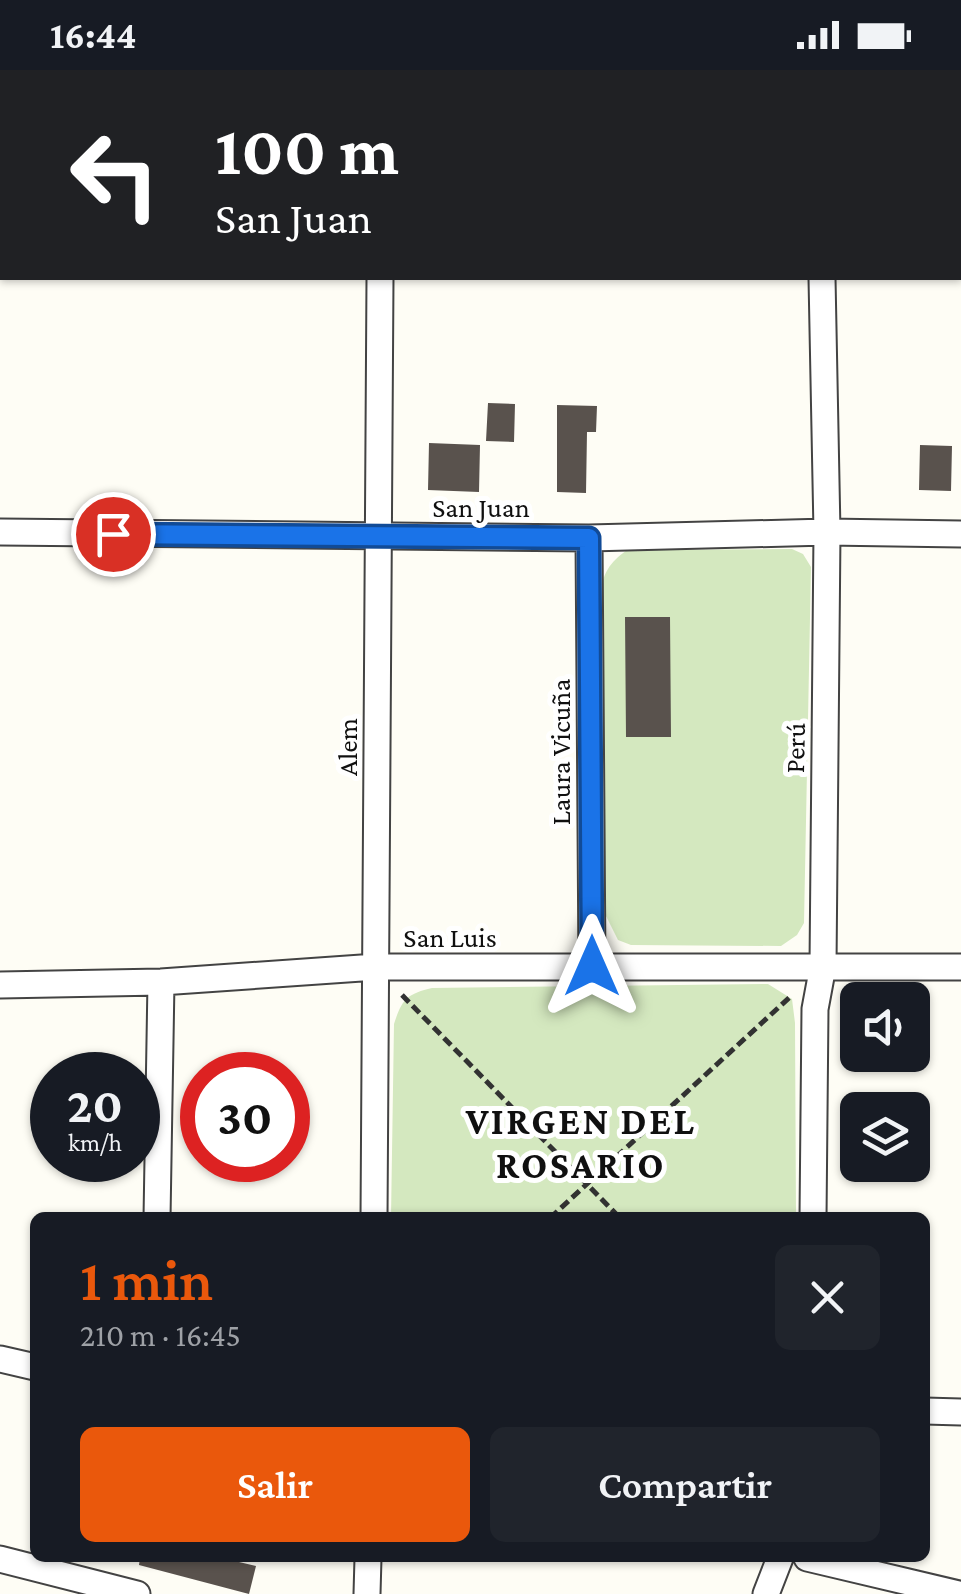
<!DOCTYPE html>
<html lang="es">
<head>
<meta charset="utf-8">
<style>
  body { margin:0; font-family:"Crimson Pro",serif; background:#20242c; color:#f1f3f6; height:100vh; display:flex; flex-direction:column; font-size:38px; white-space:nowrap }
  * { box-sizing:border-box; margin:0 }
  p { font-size:32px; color:#9ea1a6 }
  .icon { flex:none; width:55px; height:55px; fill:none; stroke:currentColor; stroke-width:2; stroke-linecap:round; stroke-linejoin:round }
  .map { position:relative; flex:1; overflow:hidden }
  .panel { position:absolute; left:30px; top:1142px; width:900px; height:350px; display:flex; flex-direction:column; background:#171b24; border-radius:15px; box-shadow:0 2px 8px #0004 }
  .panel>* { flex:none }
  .guide { position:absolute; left:0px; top:0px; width:962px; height:210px; box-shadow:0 2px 8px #0004; background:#202124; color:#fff; overflow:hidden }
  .controls { position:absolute; left:840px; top:912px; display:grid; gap:20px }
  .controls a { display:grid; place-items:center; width:90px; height:90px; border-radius:15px; background:#171b24; box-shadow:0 2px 8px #0004; font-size:50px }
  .speed { position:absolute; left:30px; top:982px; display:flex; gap:20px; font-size:50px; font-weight:700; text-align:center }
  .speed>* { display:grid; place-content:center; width:130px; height:130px; border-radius:50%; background:#171b24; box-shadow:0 2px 8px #0004; line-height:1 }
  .speed small { font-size:25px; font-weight:400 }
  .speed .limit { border:15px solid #d22; background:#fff; color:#111 }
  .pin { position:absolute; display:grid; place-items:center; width:85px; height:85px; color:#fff; margin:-42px; border:5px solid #fff; border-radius:50%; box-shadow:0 2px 10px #0007 }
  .me { position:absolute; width:110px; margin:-55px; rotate:0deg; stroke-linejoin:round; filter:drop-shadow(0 0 8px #0008) }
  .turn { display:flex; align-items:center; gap:35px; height:210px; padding:0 50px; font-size:45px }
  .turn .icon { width:130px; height:130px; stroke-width:2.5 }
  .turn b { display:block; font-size:70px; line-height:85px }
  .round { display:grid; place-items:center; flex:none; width:105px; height:105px; border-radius:15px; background:#20242c }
  .overview { display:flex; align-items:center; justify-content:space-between; height:170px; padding:0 50px }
  h1 { font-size:60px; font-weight:600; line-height:75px; color:#ea580c }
  .primary-button { display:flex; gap:20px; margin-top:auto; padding:20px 50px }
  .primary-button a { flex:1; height:115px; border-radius:15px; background:#ea580c; color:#fff; font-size:40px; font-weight:600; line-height:115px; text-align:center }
  .primary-button a+a { background:#20242c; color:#f1f3f6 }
  .status { display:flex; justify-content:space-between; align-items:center; height:70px; padding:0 50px; background:#171b24; direction:ltr }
  .status svg { height:28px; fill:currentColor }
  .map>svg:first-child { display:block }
  .green { fill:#d4e8bf }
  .building { fill:#59524d }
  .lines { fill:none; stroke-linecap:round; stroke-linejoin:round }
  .minor-casing { stroke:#434343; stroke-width:29 }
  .path { stroke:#323232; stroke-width:5; stroke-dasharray:10 5; stroke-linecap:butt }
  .minor { stroke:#fff; stroke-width:25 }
  .route-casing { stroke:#114b97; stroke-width:25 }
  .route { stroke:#1a73e8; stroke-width:18 }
  .labels { text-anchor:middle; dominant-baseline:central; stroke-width:10; stroke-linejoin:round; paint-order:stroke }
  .street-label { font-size:28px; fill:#101010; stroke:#fff }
  .district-label { font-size:38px; font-weight:bold; letter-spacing:2.5px; fill:#101010; stroke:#fff }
</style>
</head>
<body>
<div class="status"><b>16:44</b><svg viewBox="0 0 49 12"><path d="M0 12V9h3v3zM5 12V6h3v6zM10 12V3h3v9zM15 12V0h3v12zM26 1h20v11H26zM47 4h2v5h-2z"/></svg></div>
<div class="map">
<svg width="961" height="1524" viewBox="0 0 961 1524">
  <rect width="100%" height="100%" fill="#fefdf5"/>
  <!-- green -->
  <path class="green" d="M792 479 803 484 811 497 804 853 797 865 781 876 631 875 618 870 606 846 600 525C603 503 609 493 627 480Z
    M768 914 792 929 795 953 796 1147H391L394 954C402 929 407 924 432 918Z"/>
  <!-- building -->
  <path class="building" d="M488 333 515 334 514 372 486 371Z
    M557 335 597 336 596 362H587L586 423 557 422Z
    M429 373 480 375 479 422 428 420Z
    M920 375 952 376 951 421 919 420Z
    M625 547H670L671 667H626Z
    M140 1488H222L256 1496 249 1524 139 1495Z"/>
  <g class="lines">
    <!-- minor casing -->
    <g class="minor-casing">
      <path id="minor" d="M383 2V0
        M819 2V0
        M0 20H2
        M960 31H961
        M0 462 589 468 827 462 961 464
        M589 468 592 896
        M0 915 161 912 376 897H961
        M157 1148 161 912
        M374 1148 380 208
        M813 1148 815 939 823 896 827 462 822 208
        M0 1289 35 1297
        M925 1341 961 1342
        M807 1488 959 1524
        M0 1489 137 1524
        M367 1524 368 1488
        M766 1524 780 1488"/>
    </g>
    <!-- path -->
    <path class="path" d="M402 925 620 1148
      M550 1148 791 926"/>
    <!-- minor -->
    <use href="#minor" class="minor"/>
  </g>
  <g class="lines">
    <!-- route casing -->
    <g class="route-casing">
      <path id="route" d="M113 464 589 468 592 896"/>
    </g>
    <!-- route -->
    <use href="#route" class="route"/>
  </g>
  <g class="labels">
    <!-- street labels -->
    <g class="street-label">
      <text x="481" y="437">San Juan</text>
      <text transform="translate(347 677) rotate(-90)">Alem</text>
      <text transform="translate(795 678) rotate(-89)">Perú</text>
      <text transform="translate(560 682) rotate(-90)">Laura Vicuña</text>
      <text x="450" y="867">San Luis</text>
    </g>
    <!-- district labels -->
    <g class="district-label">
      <text x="581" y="1051">VIRGEN DEL<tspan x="581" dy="44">ROSARIO</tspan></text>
    </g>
  </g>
</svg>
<div class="controls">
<a><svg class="icon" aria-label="sound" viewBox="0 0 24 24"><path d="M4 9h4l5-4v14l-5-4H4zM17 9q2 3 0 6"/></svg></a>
<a><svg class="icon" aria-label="layers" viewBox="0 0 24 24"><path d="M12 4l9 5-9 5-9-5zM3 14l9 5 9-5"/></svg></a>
</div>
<div class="speed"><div>20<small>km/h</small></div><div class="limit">30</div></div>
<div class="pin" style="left:113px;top:464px;background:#d93025"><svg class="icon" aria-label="arrive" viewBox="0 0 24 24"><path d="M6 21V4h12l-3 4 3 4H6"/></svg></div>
<svg class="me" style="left:592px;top:896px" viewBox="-20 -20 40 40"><path d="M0-17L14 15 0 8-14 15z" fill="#1a73e8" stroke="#fff" stroke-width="4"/></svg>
<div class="guide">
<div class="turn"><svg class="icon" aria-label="left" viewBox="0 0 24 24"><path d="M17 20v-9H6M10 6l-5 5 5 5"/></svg><div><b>100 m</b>San Juan</div></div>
</div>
<section class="panel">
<div class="overview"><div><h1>1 min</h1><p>210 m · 16:45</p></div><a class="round"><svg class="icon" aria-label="close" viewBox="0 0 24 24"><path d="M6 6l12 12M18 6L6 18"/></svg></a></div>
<div class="primary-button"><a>Salir</a><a>Compartir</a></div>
</section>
</div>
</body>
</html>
